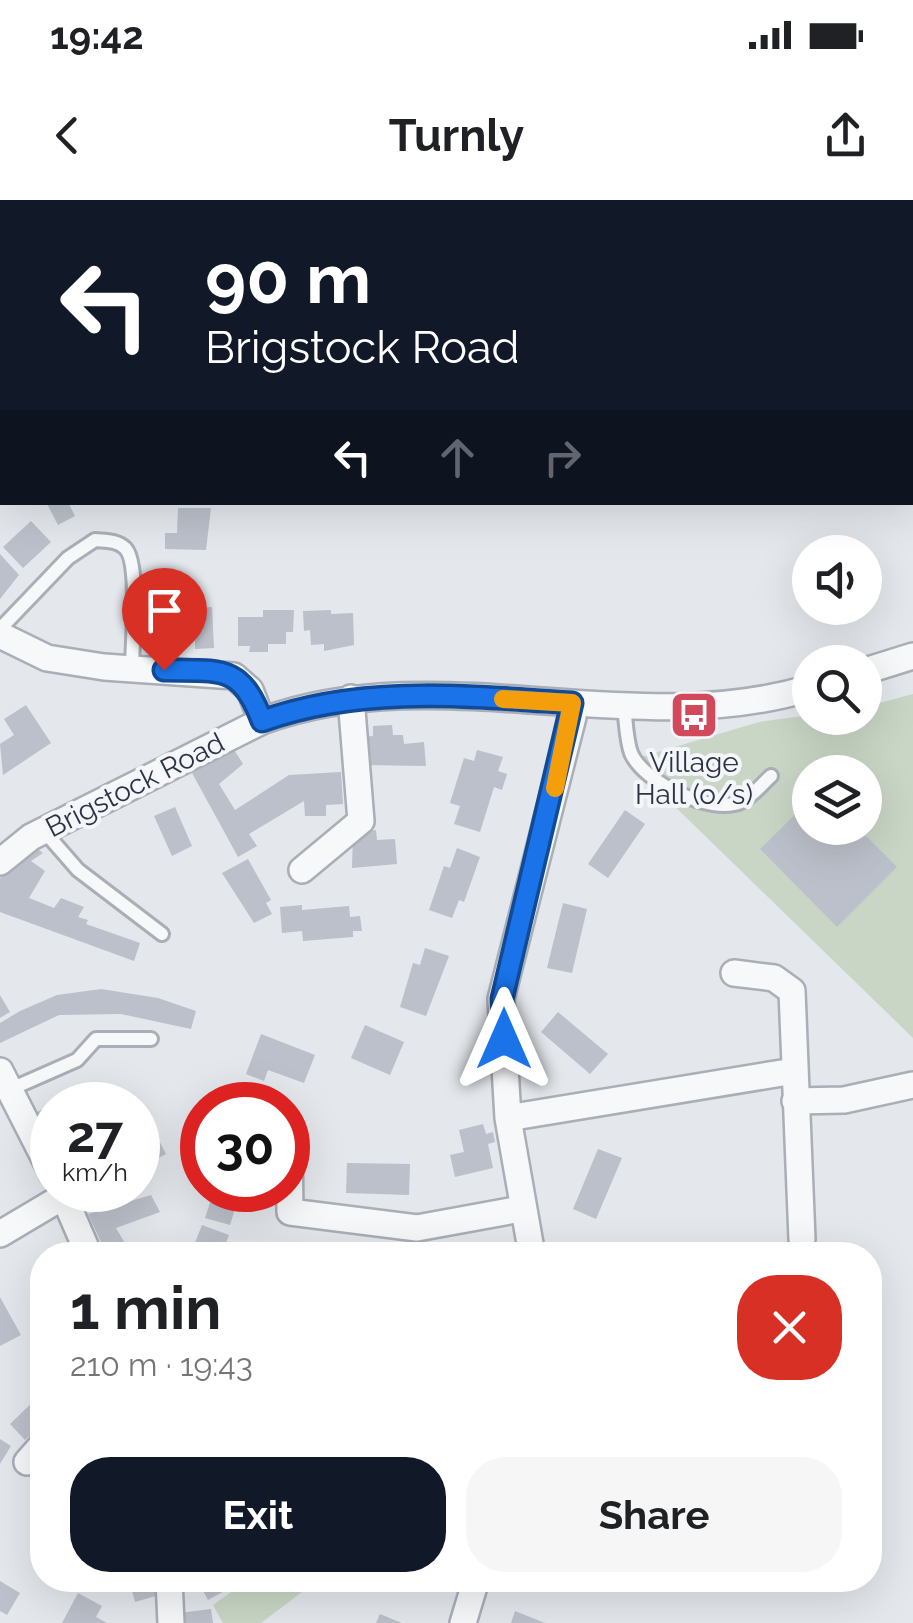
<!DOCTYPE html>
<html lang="en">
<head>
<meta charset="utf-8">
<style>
  body { margin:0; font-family:Raleway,sans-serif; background:#f6f6f6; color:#202124; height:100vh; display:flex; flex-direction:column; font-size:38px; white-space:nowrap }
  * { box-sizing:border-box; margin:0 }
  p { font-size:32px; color:#757577 }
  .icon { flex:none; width:55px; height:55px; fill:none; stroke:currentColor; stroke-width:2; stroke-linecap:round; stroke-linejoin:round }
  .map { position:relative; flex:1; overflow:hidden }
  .panel { position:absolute; left:30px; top:1042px; width:852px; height:350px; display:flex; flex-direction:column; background:#fff; border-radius:40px; box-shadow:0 10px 40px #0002 }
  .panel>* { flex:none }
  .top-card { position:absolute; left:0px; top:0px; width:915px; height:305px; box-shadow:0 10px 40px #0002; background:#111827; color:#fff; overflow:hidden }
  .tools { position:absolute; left:792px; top:335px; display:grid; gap:20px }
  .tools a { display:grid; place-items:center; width:90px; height:90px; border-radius:50%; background:#fff; box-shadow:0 10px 40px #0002; font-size:50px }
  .speed { position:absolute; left:30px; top:882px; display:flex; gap:20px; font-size:50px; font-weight:700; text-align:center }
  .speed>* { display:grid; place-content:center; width:130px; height:130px; border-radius:50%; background:#fff; box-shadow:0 10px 40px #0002; line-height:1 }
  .speed small { font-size:25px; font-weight:400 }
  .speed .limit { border:15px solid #d22; background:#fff; color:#111 }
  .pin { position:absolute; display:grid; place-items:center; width:85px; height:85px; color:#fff; margin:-102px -42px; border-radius:50% 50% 50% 0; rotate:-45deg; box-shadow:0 0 10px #0007 }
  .pin .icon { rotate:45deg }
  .me { position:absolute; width:110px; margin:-55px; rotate:0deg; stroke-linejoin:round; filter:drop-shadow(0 0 8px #0008) }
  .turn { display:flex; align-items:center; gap:35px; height:210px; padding:0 40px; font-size:45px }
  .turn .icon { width:130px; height:130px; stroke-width:2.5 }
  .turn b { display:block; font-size:70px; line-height:85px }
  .lanes { display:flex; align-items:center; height:95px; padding:0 40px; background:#0003; justify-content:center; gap:50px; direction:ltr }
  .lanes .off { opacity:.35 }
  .round { display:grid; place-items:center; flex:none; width:105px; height:105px; border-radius:40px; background:#f6f6f6 }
  .overview { display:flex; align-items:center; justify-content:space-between; height:170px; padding:0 40px }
  h1 { font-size:60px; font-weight:700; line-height:75px }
  .cta { display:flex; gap:20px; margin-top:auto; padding:20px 40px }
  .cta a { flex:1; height:115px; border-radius:40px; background:#111827; color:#fff; font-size:40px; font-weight:700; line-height:115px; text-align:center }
  .cta a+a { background:#f6f6f6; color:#202124 }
  .status { display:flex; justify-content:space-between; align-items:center; height:70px; padding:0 50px; background:#fff; direction:ltr }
  .status svg { height:28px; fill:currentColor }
  header { display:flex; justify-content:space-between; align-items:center; height:130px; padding:0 40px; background:#fff; font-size:45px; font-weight:700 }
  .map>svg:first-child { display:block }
  .green { fill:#c9d6c5; fill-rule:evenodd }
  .building { fill:#bbc0ca }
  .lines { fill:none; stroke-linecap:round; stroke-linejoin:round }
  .lane-casing { stroke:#a9aeb7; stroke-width:18 }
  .street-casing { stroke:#a9aeb7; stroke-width:30 }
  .highway-casing { stroke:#8b94a3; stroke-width:50 }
  .lane { stroke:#f7f8fa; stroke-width:12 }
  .street { stroke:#f7f8fa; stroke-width:25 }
  .highway { stroke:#fff; stroke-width:45 }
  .route-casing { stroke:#114b97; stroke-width:25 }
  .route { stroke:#1a73e8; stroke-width:18 }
  .slow { stroke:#f59e0b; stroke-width:18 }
  .labels { text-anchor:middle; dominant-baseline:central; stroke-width:8; stroke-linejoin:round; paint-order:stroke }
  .poi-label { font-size:28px; fill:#2b3445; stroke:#f4f6f9 }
  .street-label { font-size:28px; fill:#2b3445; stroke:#f4f6f9 }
</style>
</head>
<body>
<div class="status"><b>19:42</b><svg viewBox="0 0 49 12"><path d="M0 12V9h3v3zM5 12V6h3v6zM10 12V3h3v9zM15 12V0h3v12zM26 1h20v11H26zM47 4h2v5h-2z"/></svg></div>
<header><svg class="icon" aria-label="back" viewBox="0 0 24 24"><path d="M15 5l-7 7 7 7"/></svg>Turnly<svg class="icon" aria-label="share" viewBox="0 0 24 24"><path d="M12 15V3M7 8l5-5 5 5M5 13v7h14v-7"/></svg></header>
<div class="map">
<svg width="913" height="1423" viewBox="0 0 913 1423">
  <rect width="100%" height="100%" fill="#e4e7ec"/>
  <!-- green -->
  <path class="green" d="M913 494V838L628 561 759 522 810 515 865 518V507ZM810 572H865V628H810Z
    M248 1380H318L261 1423H223L213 1405Z"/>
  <!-- building -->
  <path class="building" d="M46 302H68L75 316 58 325Z
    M178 308H211L206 350 165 349V333H177Z
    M31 321 51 342 23 368 3 347Z
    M0 354 19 375 0 399Z
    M186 402 187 408 212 407 214 448 195 449V440L143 438 142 412 168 411V403Z
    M263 410H294L293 432H286V444H268V452H249L250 446H238V417H263Z
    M331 410V414L353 413 354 445 324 451V444L311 445 310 430 304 431 303 411Z
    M26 505 51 543 3 575 0 544 14 535 4 519Z
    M392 525 393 535H403L404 544 424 542 426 566 365 565 363 537 373 536V526Z
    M233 548 243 564 219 584 235 610 289 575 341 572 343 604 326 605V616H305L304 601 249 634 257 646 238 657 192 573Z
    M477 550 503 557 498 571 507 574 502 590 494 587 480 632 454 624 460 606 450 603 464 558 474 561Z
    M810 600V628H858L897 667 837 727 760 649Z
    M175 607 192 646 172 656 154 616Z
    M625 610 645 624 608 678 588 664Z
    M376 630 377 640 395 639 397 664 352 668 353 632Z
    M31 644 43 653 31 661 45 671 29 698 54 708 61 698 84 707 78 717 88 720 86 724 140 743 134 761 0 712V678Z
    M457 648 480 657 464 702 459 700 452 718 429 710 444 666 450 668Z
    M248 659 271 700 266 703 272 714 254 723 222 673Z
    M563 703 587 709 572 773 547 768Z
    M302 705V710L349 706 350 717 360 716 362 731H353V737L303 741 302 731 282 733 280 707Z
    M425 748 449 756 426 816 400 807 413 763 420 765Z
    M101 789 158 798 196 811 191 829 121 814 59 815 0 843V823L20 811 57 795Z
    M0 795 10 812 0 818Z
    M558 812 608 854 590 874 541 832Z
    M365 825 404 842 390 875 351 858Z
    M261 834 315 855 304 883 268 870 264 881 246 874Z
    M111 887 120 905H78Z
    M61 899 63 905H52V942L37 912Z
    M483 924 486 934 493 932 495 942 488 944 493 968 455 977 450 955 464 952 459 930Z
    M154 931 166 954 138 969V939Z
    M598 949 622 958 596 1019 573 1009Z
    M347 963 410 964 409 995 346 993Z
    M214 990H241L230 1025 205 1018Z
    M151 995 160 1012 116 1028 132 1055H107L88 1014Z
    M202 1025 229 1035 222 1055H190Z
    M424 1049 473 1051V1055H424Z
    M0 1097 21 1135 0 1146Z
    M42 1193V1224L25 1240 10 1224Z
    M0 1239 11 1246 0 1264Z
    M129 1380H155L159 1395 135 1402Z
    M205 1380H245L208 1400 199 1383Z
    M0 1381 20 1393 7 1415 0 1411Z
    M78 1393 102 1406 96 1417 107 1423H62Z
    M211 1409 213 1423H181L179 1413Z
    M515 1411 545 1423H511Z
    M380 1414 402 1423H376Z"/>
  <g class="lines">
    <!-- lane casing -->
    <g class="lane-casing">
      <path id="lane" d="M0 429 68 358 95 340C105 341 117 340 125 348 140 362 132 445 132 468
        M624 506C626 521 626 539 631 553 644 583 711 615 741 602 753 596 762 584 771 576
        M44 631 78 670 162 734
        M11 889 77 860 96 839H151"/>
    </g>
    <!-- street casing -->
    <g class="street-casing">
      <path id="street" d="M0 435 47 458 104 467 234 476 250 490 262 521
        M865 471 913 456
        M0 662 31 637 262 521C438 456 631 542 810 488
        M302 670 361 621 351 498
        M734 773 774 778 792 791 802 1039
        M0 871 52 973
        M795 901 844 900 913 885
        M508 918 794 871
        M289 936 290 1012 417 1028 521 1009
        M61 990 89 1055
        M0 1034 64 996
        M532 1055 508 918 501 799 573 517 572 503
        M27 1262 42 1245
        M169 1380 171 1423
        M463 1423 476 1380"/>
    </g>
    <!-- highway casing -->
    <g class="highway-casing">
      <path id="highway" d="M0 22H2
        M912 63H913"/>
    </g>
    <!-- lane -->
    <use href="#lane" class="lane"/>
    <!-- street -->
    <use href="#street" class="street"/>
    <!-- highway -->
    <use href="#highway" class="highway"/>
  </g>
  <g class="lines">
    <!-- route casing -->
    <g class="route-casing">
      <path id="route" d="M164 470C220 471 241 464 262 521 361 485 468 496 572 503L502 799 504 839"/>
    </g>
    <!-- route -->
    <use href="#route" class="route"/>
    <!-- slow -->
    <path class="slow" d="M503 499 572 503 555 588"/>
  </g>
  <!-- icons -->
  <defs>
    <g id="bus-square" transform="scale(2.5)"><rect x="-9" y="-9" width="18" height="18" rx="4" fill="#d1495b" stroke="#f4f6f9"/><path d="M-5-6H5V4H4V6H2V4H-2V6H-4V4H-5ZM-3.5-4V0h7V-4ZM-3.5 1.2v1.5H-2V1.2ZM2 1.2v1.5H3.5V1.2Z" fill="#fff"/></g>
  </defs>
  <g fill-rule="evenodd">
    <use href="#bus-square" x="694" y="515"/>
  </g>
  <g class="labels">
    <!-- poi labels -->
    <g class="poi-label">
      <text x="694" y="562">Village<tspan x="694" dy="32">Hall (o/s)</tspan></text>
    </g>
    <!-- street labels -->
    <g class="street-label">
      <text transform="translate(135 585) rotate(-27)">Brigstock Road</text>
    </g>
  </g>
</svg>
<div class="tools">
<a><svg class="icon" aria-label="sound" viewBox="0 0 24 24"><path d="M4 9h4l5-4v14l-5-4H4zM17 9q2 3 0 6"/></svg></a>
<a><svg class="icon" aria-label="search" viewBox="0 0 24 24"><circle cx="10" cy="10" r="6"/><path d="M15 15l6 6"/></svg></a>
<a><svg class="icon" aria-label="layers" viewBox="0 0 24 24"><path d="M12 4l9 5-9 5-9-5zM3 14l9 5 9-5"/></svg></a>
</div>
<div class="speed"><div>27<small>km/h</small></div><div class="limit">30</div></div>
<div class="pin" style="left:164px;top:470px;background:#d93025"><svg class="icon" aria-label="arrive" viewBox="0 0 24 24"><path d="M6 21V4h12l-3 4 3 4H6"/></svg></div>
<svg class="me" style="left:504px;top:839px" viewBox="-20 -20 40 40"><path d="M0-17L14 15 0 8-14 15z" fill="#1a73e8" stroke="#fff" stroke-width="4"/></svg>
<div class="top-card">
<div class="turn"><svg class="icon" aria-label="left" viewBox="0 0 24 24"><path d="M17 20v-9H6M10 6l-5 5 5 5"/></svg><div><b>90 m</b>Brigstock Road</div></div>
<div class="lanes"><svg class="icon" aria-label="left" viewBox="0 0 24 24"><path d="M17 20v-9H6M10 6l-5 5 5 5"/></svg><svg class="icon off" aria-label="ahead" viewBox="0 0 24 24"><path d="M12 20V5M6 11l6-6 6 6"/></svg><svg class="icon off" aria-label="right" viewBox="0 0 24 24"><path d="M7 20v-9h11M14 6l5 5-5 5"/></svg></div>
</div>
<section class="panel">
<div class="overview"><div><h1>1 min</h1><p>210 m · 19:43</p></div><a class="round" style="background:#d93025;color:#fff"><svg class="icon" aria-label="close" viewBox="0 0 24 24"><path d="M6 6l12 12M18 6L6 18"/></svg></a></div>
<div class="cta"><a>Exit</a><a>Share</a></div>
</section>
</div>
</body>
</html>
